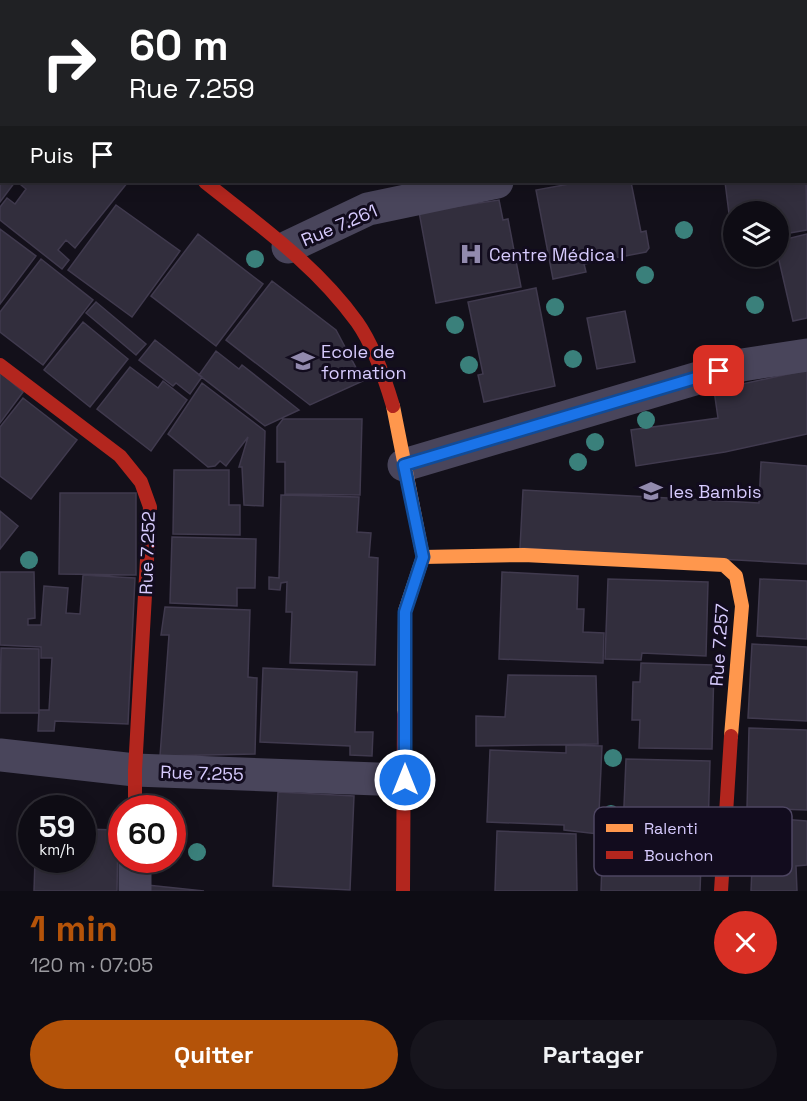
<!DOCTYPE html>
<html lang="fr">
<head>
<meta charset="utf-8">
<style>
  body { margin:0; font-family:"Space Grotesk",sans-serif; background:#17151d; color:#f1f3f6; height:100vh; display:flex; flex-direction:column; font-size:22px; white-space:nowrap }
  * { box-sizing:border-box; margin:0 }
  p { font-size:20px; color:#9b9ba0 }
  .icon { flex:none; width:33px; height:33px; fill:none; stroke:currentColor; stroke-width:2; stroke-linecap:round; stroke-linejoin:round }
  .map { position:relative; height:891px; overflow:hidden }
  .panel { display:flex; flex-direction:column; background:#0e0c14; flex:1 }
  .panel>* { flex:none }
  .hud { position:absolute; left:0px; top:0px; width:807px; height:183px; box-shadow:0 3px 15px #0003,0 0 0 2px #2e2c34; background:#202124; color:#fff; overflow:hidden }
  .controls { position:absolute; left:723px; top:201px; display:grid; gap:12px }
  .controls a { display:grid; place-items:center; width:66px; height:66px; border-radius:50%; background:#0e0c14; box-shadow:0 3px 15px #0003,0 0 0 2px #2e2c34; font-size:30px }
  .speed { position:absolute; left:18px; top:795px; display:flex; gap:12px; font-size:30px; font-weight:700; text-align:center }
  .speed>* { display:grid; place-content:center; width:78px; height:78px; border-radius:50%; background:#0e0c14; box-shadow:0 3px 15px #0003,0 0 0 2px #2e2c34; line-height:1 }
  .speed small { font-size:15px; font-weight:400 }
  .speed .limit { border:9px solid #d22; background:#fff; color:#111 }
  .pin { position:absolute; display:grid; place-items:center; width:51px; height:51px; color:#fff; margin:-26px; border-radius:12px; box-shadow:0 3px 9px #0006 }
  .me { position:absolute; width:66px; margin:-33px; rotate:0deg; stroke-linejoin:round; filter:drop-shadow(0 0 4px #0008) }
  .turn { display:flex; align-items:center; gap:21px; height:126px; padding:0 30px; font-size:27px }
  .turn .icon { width:78px; height:78px; stroke-width:2.5 }
  .turn b { display:block; font-size:42px; line-height:51px }
  .then { display:flex; align-items:center; height:57px; padding:0 30px; background:#0003; gap:12px; font-size:22px }
  .round { display:grid; place-items:center; flex:none; width:63px; height:63px; border-radius:32px; background:#17151d }
  .summary { display:flex; align-items:center; justify-content:space-between; height:102px; padding:0 30px }
  h1 { font-size:36px; font-weight:600; line-height:45px; color:#b45309 }
  .button { display:flex; gap:12px; margin-top:auto; padding:12px 30px }
  .button a { flex:1; height:69px; border-radius:36px; background:#b45309; color:#fff; font-size:24px; font-weight:600; line-height:69px; text-align:center }
  .button a+a { background:#17151d; color:#f1f3f6 }
  .map>svg:first-child { display:block }
  .building { fill:#322e3d; stroke:#403a4e; stroke-width:1.5 }
  .lines { fill:none; stroke-linecap:round; stroke-linejoin:round }
  .street { stroke:#49455b; stroke-width:33 }
  .slow { stroke:#ff974d; stroke-width:14 }
  .jam { stroke:#b3261e; stroke-width:14 }
  .tree { fill:#3a807b }
  .route-casing { stroke:#114b97; stroke-width:15 }
  .route { stroke:#1a73e8; stroke-width:10 }
  .labels { text-anchor:middle; dominant-baseline:central; stroke-width:6; stroke-linejoin:round; paint-order:stroke }
  .street-label { font-size:18px; fill:#d7cbfe; stroke:#120c1e }
  .poi-label { font-size:18px; fill:#d7cbfe; stroke:#120c1e; text-anchor:start }
  .key { fill:#120c1e; stroke:#4d4561; stroke-width:1.5 }
  .key-label { font-size:16px; fill:#d7cbfe }
</style>
</head>
<body>
<div class="map">
<svg width="807" height="891" viewBox="0 0 807 891">
  <rect width="100%" height="100%" fill="#13101a"/>
  <!-- building -->
  <path class="building" d="M504 0H582L583 2H504Z
    M709 0H781L780 2Z
    M0 80 2 182H15L0 202Z
    M806 177 807 230 778 235V212H734L733 245 725 182H806Z
    M23 182H128L75 248 66 240 58 250 69 260 62 269 0 220V207L7 198 15 204 26 189 20 184Z
    M580 182H631L641 232 646 231 649 248 646 252 584 264 586 272 553 279 536 190Z
    M499 200 503 220 508 219 521 287 436 303 419 212Z
    M116 205 180 251 132 317 68 270Z
    M0 229 36 256 0 304Z
    M198 234 263 284 216 346 151 296Z
    M807 234V318L793 321 778 256V241Z
    M41 259 93 300 43 365 0 332V312Z
    M272 281 336 330 363 381 310 405 226 340Z
    M536 288 555 386 484 402 478 375 483 374 468 302Z
    M96 302 146 344 136 355 86 313Z
    M625 311 635 362 597 369 587 318Z
    M83 322 128 359 90 407 44 370Z
    M155 340 202 377 190 394 176 383 173 386 139 360Z
    M216 351 239 369 242 365 299 410 265 426 199 375Z
    M130 367 158 388 163 381 187 400 151 451 97 409Z
    M807 370V434L725 452 636 466 631 430 718 418 714 390Z
    M0 372 23 392 0 423Z
    M202 383 265 431 263 506 244 505 242 467H239L248 437 226 466 220 461 215 466 208 467 168 434Z
    M23 398 77 440 31 499 0 476V427Z
    M283 419H362L360 495 285 494V462H277V427Z
    M761 462 807 466V564L520 548 523 490 759 503Z
    M174 470H229V505H240V535L173 534Z
    M60 493H136V575L59 574Z
    M281 495 359 497 357 532 371 533 369 557 378 558 375 665 290 663 292 612H286L287 582 281 583 280 590 269 589V577L279 578Z
    M0 511 18 526 0 549Z
    M172 537 256 539 255 588H237V606L170 603Z
    M0 572H34L35 618 28 619V625H41L44 586 68 588 66 613 80 614 83 575 135 578 128 724 55 721 54 731H38L39 710H49L52 658H41V647L0 645Z
    M502 572 578 576 577 609H584L583 632 604 633 603 663 499 659Z
    M608 579 708 582 706 656 642 653 641 660 605 659Z
    M760 579 807 581V639L757 636Z
    M165 607 250 610 248 677 257 678 255 754 160 756 169 635H161Z
    M752 644 807 647V721L748 718Z
    M1 648 39 649V713H0Z
    M641 663 714 665 712 749 639 748 640 720H632L633 682H640Z
    M263 668 357 672 355 732H373L372 756 350 755V746L260 742Z
    M508 675 596 676 598 744 476 746V716L505 717Z
    M749 728 807 730V810L747 808Z
    M566 745 602 746 598 834 564 830V825L487 822 490 750 566 753Z
    M626 759 710 761 708 831 623 829Z
    M278 792 354 796 350 890 273 886Z
    M754 817 807 821V865L796 866 797 891H751Z
    M82 829 118 830 117 891H34L35 860H82Z
    M497 831 576 834 577 891H495Z
    M603 835 702 837 700 891H601Z
    M147 885 204 891H147Z"/>
  <g class="lines">
    <!-- street -->
    <path class="street" d="M252 2 257 0
      M0 48 2 46
      M288 247 368 209 497 182
      M404 465 742 365 807 355
      M0 755 135 770 405 780
      M135 891V860"/>
    <!-- slow -->
    <path class="slow" d="M0 25 2 26
      M393 406 423 557 405 611 404 714
      M423 557 524 555 724 565 736 576 742 606 731 736"/>
    <!-- jam -->
    <path class="jam" d="M205 182C259 225 316 265 357 322 374 346 385 379 393 406
      M0 365 120 456 141 482 150 507 135 770V808
      M403 891 404 714
      M721 891 731 736"/>
  </g>
  <!-- trees -->
  <g class="tree">
    <circle cx="684" cy="230" r="9"/>
    <circle cx="255" cy="259" r="9"/>
    <circle cx="645" cy="275" r="9"/>
    <circle cx="755" cy="305" r="9"/>
    <circle cx="555" cy="307" r="9"/>
    <circle cx="455" cy="325" r="9"/>
    <circle cx="573" cy="359" r="9"/>
    <circle cx="469" cy="365" r="9"/>
    <circle cx="646" cy="420" r="9"/>
    <circle cx="595" cy="442" r="9"/>
    <circle cx="578" cy="462" r="9"/>
    <circle cx="29" cy="560" r="9"/>
    <circle cx="613" cy="758" r="9"/>
    <circle cx="611" cy="814" r="9"/>
    <circle cx="197" cy="852" r="9"/>
  </g>
  <g class="lines">
    <!-- route casing -->
    <g class="route-casing">
      <path id="route" d="M405 780V612L423 557 404 465 719 371"/>
    </g>
    <!-- route -->
    <use href="#route" class="route"/>
  </g>
  <!-- icons -->
  <defs>
    <g id="hospital-bare" transform="scale(1.8)"><path d="M-5-5h3v3.5h4V-5h3V5h-3V1.5h-4V5h-3Z" fill="#928aae" stroke="#120c1e" stroke-width="2.5" paint-order="stroke"/></g>
    <g id="university-bare" transform="scale(1.8)"><path d="M0-5L7-2L0 1L-7-2ZM-4 1L0 2.5L4 1V4Q0 6-4 4Z" fill="#928aae" stroke="#120c1e" stroke-width="2.5" paint-order="stroke"/></g>
    <g id="school-bare" transform="scale(1.8)"><path d="M0-5L7-2L0 1L-7-2ZM-4 1L0 2.5L4 1V4Q0 6-4 4Z" fill="#928aae" stroke="#120c1e" stroke-width="2.5" paint-order="stroke"/></g>
  </defs>
  <g fill-rule="evenodd">
    <use href="#hospital-bare" x="471" y="254"/>
    <use href="#university-bare" x="303" y="361"/>
    <use href="#school-bare" x="651" y="491"/>
  </g>
  <g class="labels">
    <!-- street labels -->
    <g class="street-label">
      <text transform="translate(339 225) rotate(-23)">Rue 7.261</text>
      <text transform="translate(147 553) rotate(-88)">Rue 7.252</text>
      <text transform="translate(719 645) rotate(-86)">Rue 7.257</text>
      <text transform="translate(202 773) rotate(2)">Rue 7.255</text>
    </g>
    <!-- poi labels -->
    <g class="poi-label">
      <text x="489" y="254">Centre Médica l</text>
      <text x="321" y="351">Ecole de<tspan x="321" dy="21">formation</tspan></text>
      <text x="669" y="491">les Bambis</text>
    </g>
  </g>
  <!-- legend -->
  <rect x="594" y="807" width="198" height="69" rx="9" class="key"/>
  <rect x="606" y="824" width="27" height="8" fill="#ff974d"/>
  <rect x="606" y="851" width="27" height="8" fill="#b3261e"/>
  <g class="key-label">
    <text x="644" y="834">Ralenti</text>
    <text x="644" y="861">Bouchon</text>
  </g>
</svg>
<div class="controls">
<a><svg class="icon" aria-label="layers" viewBox="0 0 24 24"><path d="M12 4l9 5-9 5-9-5zM3 14l9 5 9-5"/></svg></a>
</div>
<div class="speed"><div>59<small>km/h</small></div><div class="limit">60</div></div>
<div class="pin" style="left:719px;top:371px;background:#d93025"><svg class="icon" aria-label="arrive" viewBox="0 0 24 24"><path d="M6 21V4h12l-3 4 3 4H6"/></svg></div>
<svg class="me" style="left:405px;top:780px" viewBox="-20 -20 40 40"><circle r="17" fill="#1a73e8" stroke="#fff" stroke-width="3"/><path d="M0-11L8 9 0 5-8 9z" fill="#fff"/></svg>
<div class="hud">
<div class="turn"><svg class="icon" aria-label="right" viewBox="0 0 24 24"><path d="M7 20v-9h11M14 6l5 5-5 5"/></svg><div><b>60 m</b>Rue 7.259</div></div>
<div class="then">Puis<svg class="icon" aria-label="arrive" viewBox="0 0 24 24"><path d="M6 21V4h12l-3 4 3 4H6"/></svg></div>
</div>
</div>
<section class="panel">
<div class="summary"><div><h1>1 min</h1><p>120 m · 07:05</p></div><a class="round" style="background:#d93025;color:#fff"><svg class="icon" aria-label="close" viewBox="0 0 24 24"><path d="M6 6l12 12M18 6L6 18"/></svg></a></div>
<div class="button"><a>Quitter</a><a>Partager</a></div>
</section>
</body>
</html>
